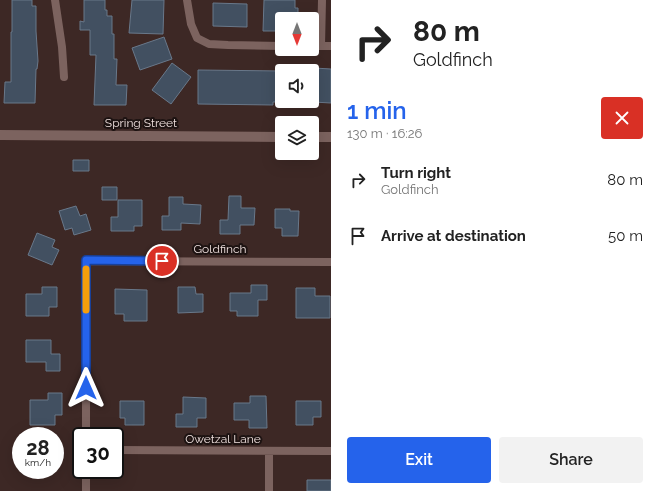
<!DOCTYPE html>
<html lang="en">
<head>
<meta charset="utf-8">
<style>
  body { margin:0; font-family:Raleway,sans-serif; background:#f2f2f2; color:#222; height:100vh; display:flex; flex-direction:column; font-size:15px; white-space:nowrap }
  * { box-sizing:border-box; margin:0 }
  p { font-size:13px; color:#767676 }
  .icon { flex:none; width:22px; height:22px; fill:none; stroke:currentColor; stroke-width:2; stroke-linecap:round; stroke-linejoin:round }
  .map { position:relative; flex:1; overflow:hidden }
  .details { display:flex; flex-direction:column; background:#fff; width:328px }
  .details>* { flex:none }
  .guide { background:#fff; color:#222; overflow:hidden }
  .needle { width:26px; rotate:180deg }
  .fabs { position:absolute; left:275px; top:12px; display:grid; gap:8px }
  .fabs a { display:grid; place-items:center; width:44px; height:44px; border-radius:4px; background:#fff; box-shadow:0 4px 16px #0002; font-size:20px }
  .speed { position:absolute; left:12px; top:427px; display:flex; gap:8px; font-size:20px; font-weight:700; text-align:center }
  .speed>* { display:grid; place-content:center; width:52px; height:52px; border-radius:50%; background:#fff; box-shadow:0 4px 16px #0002; line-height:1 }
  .speed small { font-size:10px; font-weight:400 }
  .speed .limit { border:2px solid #111; border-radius:6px; background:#fff; color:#111 }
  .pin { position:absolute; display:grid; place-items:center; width:34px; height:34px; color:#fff; margin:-17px; border:2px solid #fff; border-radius:50%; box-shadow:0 1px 4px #0007 }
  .me { position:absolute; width:44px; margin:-22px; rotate:0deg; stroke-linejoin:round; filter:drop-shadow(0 0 3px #0008) }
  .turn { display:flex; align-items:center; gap:14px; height:84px; padding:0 16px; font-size:18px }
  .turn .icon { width:52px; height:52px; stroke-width:2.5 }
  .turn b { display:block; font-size:28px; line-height:34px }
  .round { display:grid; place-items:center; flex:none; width:42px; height:42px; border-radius:4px; background:#f2f2f2 }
  .headline { display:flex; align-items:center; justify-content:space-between; height:68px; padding:0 16px }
  h1 { font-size:24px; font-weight:600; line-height:30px; color:#2563eb }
  .cta { display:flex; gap:8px; margin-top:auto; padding:8px 16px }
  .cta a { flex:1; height:46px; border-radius:4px; background:#2563eb; color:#fff; font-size:16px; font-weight:600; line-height:46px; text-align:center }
  .cta a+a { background:#f2f2f2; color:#222 }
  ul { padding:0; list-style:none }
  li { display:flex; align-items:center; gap:12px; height:56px; padding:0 16px }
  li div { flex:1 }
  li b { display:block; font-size:15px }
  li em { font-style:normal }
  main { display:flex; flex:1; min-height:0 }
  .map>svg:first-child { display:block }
  .building { fill:#425061; stroke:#69788a }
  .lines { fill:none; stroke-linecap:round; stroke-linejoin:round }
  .minor { stroke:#7c635f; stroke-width:8 }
  .tertiary { stroke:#7c635f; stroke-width:10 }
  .route-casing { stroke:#184099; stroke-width:10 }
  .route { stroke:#2563eb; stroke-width:7 }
  .slow { stroke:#f59e0b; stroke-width:7 }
  .labels { text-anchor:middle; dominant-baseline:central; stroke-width:4; stroke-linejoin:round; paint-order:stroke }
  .street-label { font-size:12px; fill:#efe0de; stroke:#1d1312 }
</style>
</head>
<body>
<main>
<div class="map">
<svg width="331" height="491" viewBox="0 0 331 491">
  <rect width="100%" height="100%" fill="#3d2825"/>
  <!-- building -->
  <path class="building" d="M12 0H32V6H36V31L38 61 37 69H36L35 103H4L5 82H11V32H12Z
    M84 0H105V10H107V16H112V34H114V59H117L116 85H127L126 105H94L96 55H90V30H80V21L84 22Z
    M132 0H164L163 34 129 33Z
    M264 0H295V8H298V19H282V31H263Z
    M213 3 247 4V27L213 26Z
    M164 37 172 59 140 70 132 48Z
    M172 63 191 77 171 104 152 90Z
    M314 68 331 69V103L313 102Z
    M198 70 282 71V102H273V105L198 104Z
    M73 160H89V171H73Z
    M102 187H117V200H102Z
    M229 196H241V208H255L254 225H240V234H220V220H228Z
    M169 197H183V204L201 205 200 224 181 223V230H162V216H169Z
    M118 200H142V226H134V231H111V217H118Z
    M76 206 80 216 86 214 91 230 74 235 72 228 65 230 59 211Z
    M275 209H290V211H299L298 236H282V228H275Z
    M37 233 55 240 52 247 59 250 52 265 28 255Z
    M251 285H267V300H258V316H237V311H230V293H251Z
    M42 287H57V307H49V316H26V294H42Z
    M178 287H195L196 294H203V312L178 313Z
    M296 288H315V296H330V318H296Z
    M115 289 147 290V321H124V314H115Z
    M26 340H51V354H60V371H46V362H26Z
    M48 393H62V415H55V425H30V400H48Z
    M250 396H266L267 428H249V420H234V403H250Z
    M183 397 206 398V418H197V427H176V414H183Z
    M120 401H144V425H125V418H120Z
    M296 401H321V417H313V425H296Z
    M307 480H331V491H307Z"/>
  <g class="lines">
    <!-- minor -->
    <path class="minor" d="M55 0 62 47 64 77
      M187 0 191 24 197 38 209 44 228 45 282 46
      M312 46H331
      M321 46 322 0
      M86 436V261L331 262
      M115 450 331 451
      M269 451V491
      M86 491V470"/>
    <!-- tertiary -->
    <path class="tertiary" d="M0 135 282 137
      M312 137H331"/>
  </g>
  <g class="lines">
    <!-- route casing -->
    <g class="route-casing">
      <path id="route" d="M86 388V260L162 261"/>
    </g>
    <!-- route -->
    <use href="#route" class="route"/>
    <!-- slow -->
    <path class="slow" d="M86 269V310"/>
  </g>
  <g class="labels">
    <!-- street labels -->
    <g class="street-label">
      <text x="141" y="123">Spring Street</text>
      <text x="220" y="249">Goldfinch</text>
      <text x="223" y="439">Owetzal Lane</text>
    </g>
  </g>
</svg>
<div class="fabs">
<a><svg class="needle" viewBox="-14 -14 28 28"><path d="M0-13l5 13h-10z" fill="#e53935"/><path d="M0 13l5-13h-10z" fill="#767676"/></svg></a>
<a><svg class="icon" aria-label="sound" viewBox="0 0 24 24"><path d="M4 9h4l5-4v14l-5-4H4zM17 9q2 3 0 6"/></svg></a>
<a><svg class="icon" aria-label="layers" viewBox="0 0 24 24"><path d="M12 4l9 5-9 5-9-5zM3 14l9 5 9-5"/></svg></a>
</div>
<div class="speed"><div>28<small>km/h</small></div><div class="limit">30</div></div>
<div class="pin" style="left:162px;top:261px;background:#d93025"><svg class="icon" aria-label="arrive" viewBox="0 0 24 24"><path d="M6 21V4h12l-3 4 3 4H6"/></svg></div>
<svg class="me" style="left:86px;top:388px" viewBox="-20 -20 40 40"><path d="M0-17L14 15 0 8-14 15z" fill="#2563eb" stroke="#fff" stroke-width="4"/></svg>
</div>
<section class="details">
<div class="guide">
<div class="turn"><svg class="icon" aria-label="right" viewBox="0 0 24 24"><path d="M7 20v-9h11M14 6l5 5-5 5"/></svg><div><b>80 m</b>Goldfinch</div></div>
</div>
<div class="headline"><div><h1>1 min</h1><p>130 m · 16:26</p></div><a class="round" style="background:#d93025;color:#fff"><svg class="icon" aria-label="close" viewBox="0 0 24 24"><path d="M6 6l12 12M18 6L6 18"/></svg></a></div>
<ul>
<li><svg class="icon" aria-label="right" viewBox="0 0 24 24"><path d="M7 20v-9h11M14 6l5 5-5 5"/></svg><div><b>Turn right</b><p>Goldfinch</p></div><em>80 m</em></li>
<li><svg class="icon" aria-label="arrive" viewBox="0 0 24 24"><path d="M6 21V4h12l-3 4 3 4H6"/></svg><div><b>Arrive at destination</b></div><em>50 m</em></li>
</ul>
<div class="cta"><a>Exit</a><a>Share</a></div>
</section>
</main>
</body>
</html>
